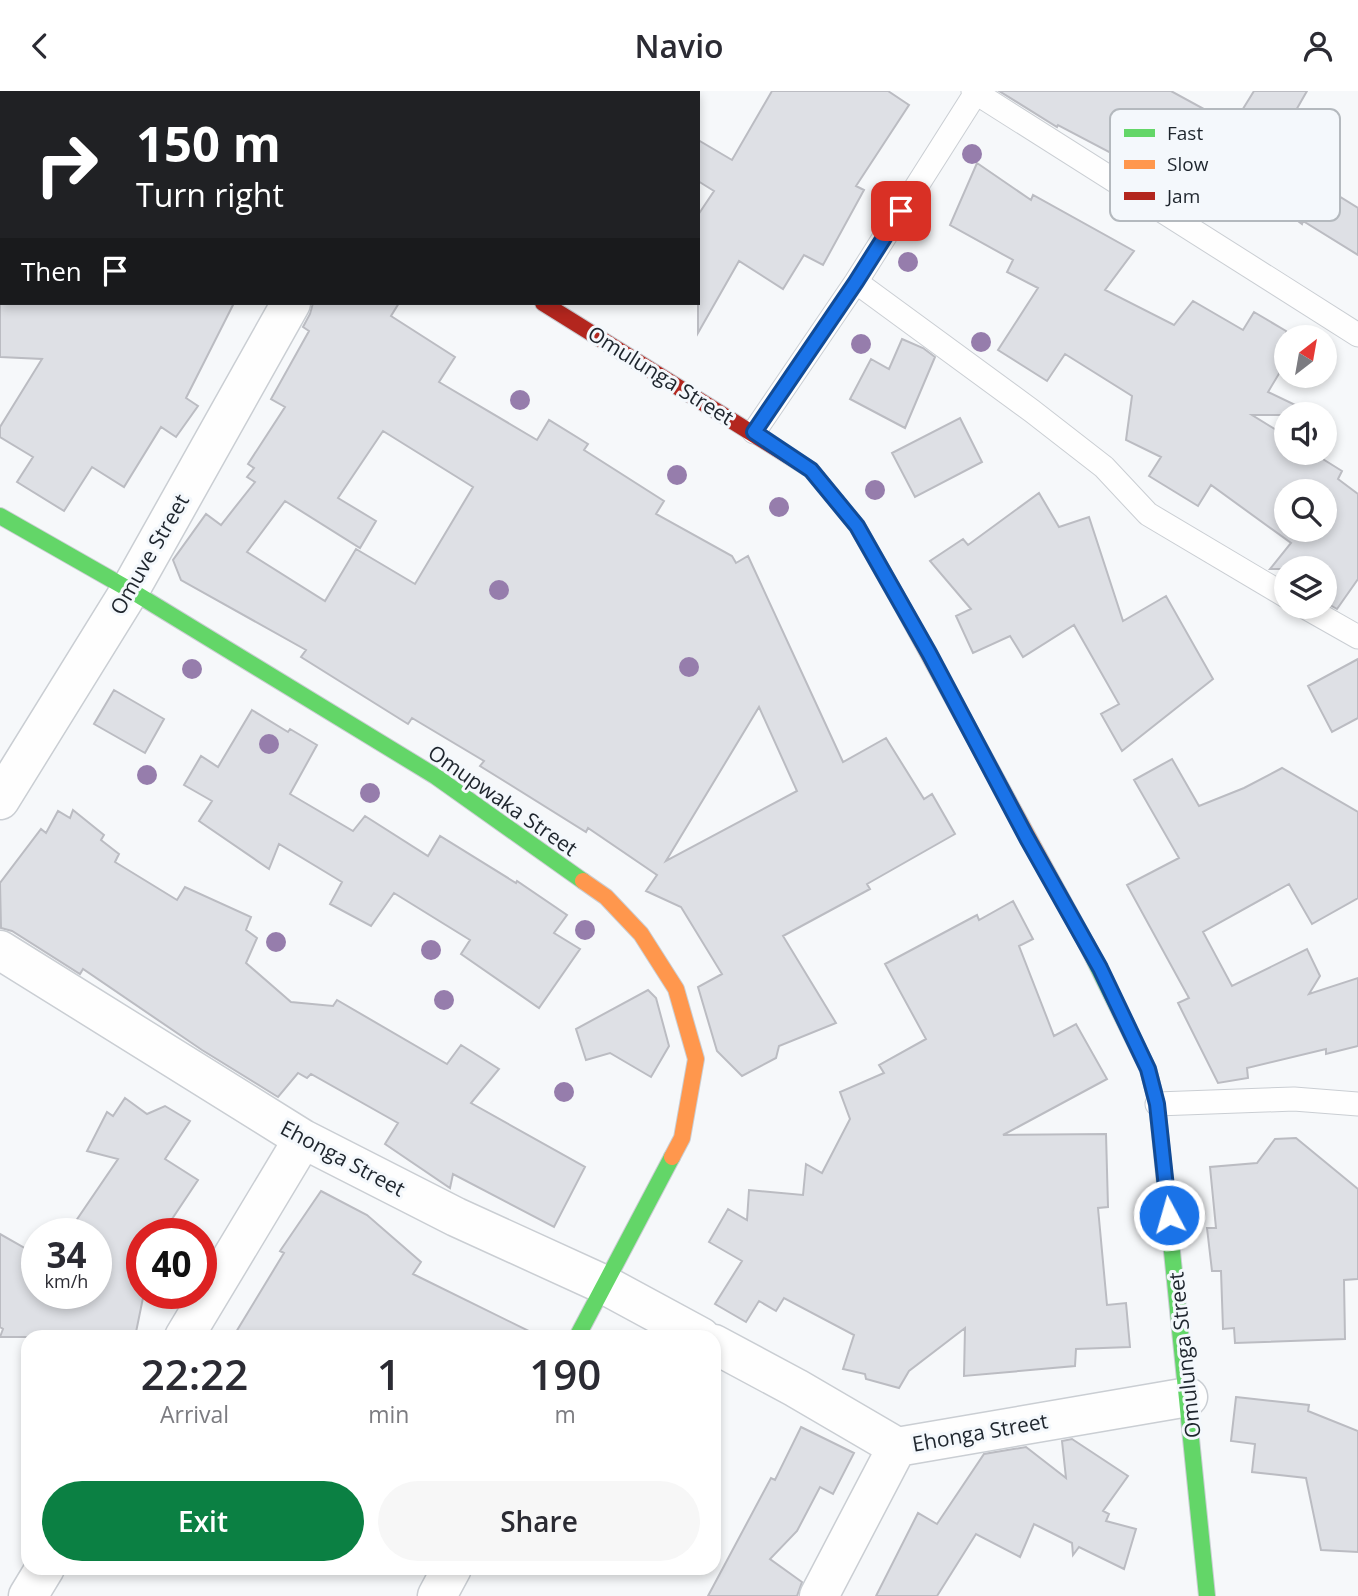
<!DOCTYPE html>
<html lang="en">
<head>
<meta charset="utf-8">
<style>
  body { margin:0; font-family:"Open Sans",sans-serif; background:#f7f7f7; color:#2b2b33; height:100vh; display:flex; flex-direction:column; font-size:26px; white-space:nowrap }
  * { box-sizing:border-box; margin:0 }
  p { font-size:23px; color:#7c7c81 }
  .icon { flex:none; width:38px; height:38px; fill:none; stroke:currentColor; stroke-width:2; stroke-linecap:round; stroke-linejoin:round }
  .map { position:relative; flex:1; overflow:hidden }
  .side { position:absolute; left:21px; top:1239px; width:700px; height:245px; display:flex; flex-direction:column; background:#fff; border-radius:21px; box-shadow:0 4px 10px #0003 }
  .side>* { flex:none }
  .banner { position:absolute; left:0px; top:0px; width:700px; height:214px; box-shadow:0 4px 10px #0003; background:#202124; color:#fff; overflow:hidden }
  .needle { width:46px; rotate:31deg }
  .tools { position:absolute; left:1274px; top:234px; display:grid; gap:14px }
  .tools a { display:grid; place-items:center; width:63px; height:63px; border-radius:50%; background:#fff; box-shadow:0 4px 10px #0003; font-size:35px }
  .speed { position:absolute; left:21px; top:1127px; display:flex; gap:14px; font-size:35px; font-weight:700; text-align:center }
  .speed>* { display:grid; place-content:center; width:91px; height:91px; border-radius:50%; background:#fff; box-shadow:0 4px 10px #0003; line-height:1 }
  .speed small { font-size:18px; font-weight:400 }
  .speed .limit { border:10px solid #d22; background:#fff; color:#111 }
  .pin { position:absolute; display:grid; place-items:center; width:60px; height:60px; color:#fff; margin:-30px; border-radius:14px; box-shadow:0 4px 10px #0006 }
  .me { position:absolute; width:77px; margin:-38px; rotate:354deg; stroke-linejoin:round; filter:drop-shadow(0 0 5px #0008) }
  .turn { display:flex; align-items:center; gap:24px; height:147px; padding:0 21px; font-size:32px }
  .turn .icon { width:91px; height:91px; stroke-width:2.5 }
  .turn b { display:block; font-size:49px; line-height:60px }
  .then { display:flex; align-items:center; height:66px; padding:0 21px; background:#0003; gap:14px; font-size:26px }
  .eta { display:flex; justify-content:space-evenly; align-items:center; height:119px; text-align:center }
  .eta b { font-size:42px; font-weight:600; line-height:49px }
  .button { display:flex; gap:14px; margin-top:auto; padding:14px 21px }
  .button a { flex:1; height:80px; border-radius:42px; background:#0b8043; color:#fff; font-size:28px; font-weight:600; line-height:80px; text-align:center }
  .button a+a { background:#f7f7f7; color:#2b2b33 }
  header { display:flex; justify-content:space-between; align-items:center; height:91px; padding:0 21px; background:#fff; font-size:32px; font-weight:600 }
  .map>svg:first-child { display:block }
  .building { fill:#dee0e5; stroke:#bbbcc2; stroke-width:2; fill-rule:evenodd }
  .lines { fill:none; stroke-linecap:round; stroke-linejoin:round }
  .lane-casing { stroke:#caced3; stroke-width:25 }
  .street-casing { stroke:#caced3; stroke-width:41 }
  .fast-casing { stroke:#caced3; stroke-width:18 }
  .slow-casing { stroke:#caced3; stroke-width:18 }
  .jam-casing { stroke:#caced3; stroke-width:18 }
  .lane { stroke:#fefefe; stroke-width:23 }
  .street { stroke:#fefefe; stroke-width:38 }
  .fast { stroke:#63d668; stroke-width:16 }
  .slow { stroke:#ff974d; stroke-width:16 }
  .jam { stroke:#b3261e; stroke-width:16 }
  .tree { fill:#967dac }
  .route-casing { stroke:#114b97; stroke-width:18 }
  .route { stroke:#1a73e8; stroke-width:12 }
  .labels { text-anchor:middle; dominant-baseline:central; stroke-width:6; stroke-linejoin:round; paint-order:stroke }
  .street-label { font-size:21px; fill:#1e252d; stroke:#f4f8fc }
  .key { fill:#f4f8fc; stroke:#b4b9be; stroke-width:2 }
  .key-label { font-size:19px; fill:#1e252d }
</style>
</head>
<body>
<header><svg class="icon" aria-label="back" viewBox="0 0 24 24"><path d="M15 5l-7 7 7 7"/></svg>Navio<svg class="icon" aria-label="person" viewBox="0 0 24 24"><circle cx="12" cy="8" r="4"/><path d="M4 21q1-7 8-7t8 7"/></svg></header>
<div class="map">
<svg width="1358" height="1505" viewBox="0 0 1358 1505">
  <rect width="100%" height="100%" fill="#f6f8fa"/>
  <!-- building -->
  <path class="building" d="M772 0H888L909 14 856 95 864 99 823 174 804 164 783 198 739 170 698 242V124L714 100 698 90V49L732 69Z
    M999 0H1171L1233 34 1254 0H1307L1271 63 1358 117V164L1303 130 1302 133 1251 94 1236 113 1199 92 1213 72 1148 40 1128 71 1058 34 1057 36Z
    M977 72 1031 109 1033 104 1134 160 1105 199 1174 234 1193 210 1243 239 1254 221 1286 240V271L1268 301 1316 324H1252L1286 345V362H1313L1342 380 1338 388 1358 403V488L1337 518 1325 511V478H1270L1291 452 1211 394 1198 415 1149 385 1161 366 1126 349 1132 305 1065 263 1047 290 998 259 1038 197 1007 181 1013 169 950 134ZM1286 401H1325V439H1286Z
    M0 212H234L186 307 198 315 176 346 161 336 124 396 92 376 64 420 17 391 33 366 0 346V336L42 268 0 266Z
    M313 212H399L391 225 455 266 439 291 537 349 549 329 588 353 584 359 664 410 656 423 732 465 736 472 748 465 843 671 886 647 924 708 932 703 955 743 867 793 870 798 783 845 836 932 779 955 776 967 742 985 717 960 698 896 722 883 681 816 646 800 657 784 588 737 586 741 480 675 484 670 412 627 408 633 301 566 306 559 181 489 173 469 206 423 221 434 255 391 247 386 254 377 248 373 285 316 271 308 309 240 303 236 310 223ZM383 340 473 396 415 493 356 458 325 510 247 461 285 410 360 457 376 430 338 407ZM759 616 797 700 666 770Z
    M902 248 923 257 935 266 905 337 850 308 871 268 889 278Z
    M960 327 982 371 915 406 892 362Z
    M1039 402 1059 436 1089 426 1123 530 1166 505 1213 588 1122 660 1101 623 1119 613 1074 534 1023 566 1010 545 973 562 956 525 971 518 930 470 963 448 968 454Z
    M1358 568V627L1332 641 1308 595Z
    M114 599 164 628 145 662 94 633Z
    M252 619 288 641 290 638 317 654 290 703 353 740 365 725 428 765 440 745 516 792 517 790 567 824 554 842 580 858 539 917 461 863 470 849 394 802 371 835 330 813 342 791 279 753 269 778 199 730 212 710 184 694 201 665 218 676Z
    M1172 668 1199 715 1244 697 1282 677 1358 721V807L1312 833 1289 793 1203 841 1232 895 1307 858 1320 885 1309 903 1358 887V955L1326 963V958L1247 977 1248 987 1218 992 1178 912 1189 907 1127 794 1179 767 1134 689Z
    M73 719 104 744 101 749 119 763 115 771 177 809 185 796 251 826 246 839 257 847 246 872 291 911 333 915 337 909 447 973 461 954 499 978 471 1012 585 1076 554 1136 453 1083 450 1097 385 1053 398 1032 311 983 307 987 298 982 278 1006 202 959 83 878 80 883 12 840 1 837 0 792 41 738 46 742 58 720 70 727Z
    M1013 810 1033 848 1019 855 1054 945 1076 933 1107 988 1003 1044 1106 1043 1108 1116 1098 1117 1107 1214 1126 1212 1130 1256 1076 1258 1075 1275 964 1285 965 1237 909 1280 899 1297 866 1288 865 1283 843 1278 854 1244 784 1207 776 1220 759 1210 746 1231 715 1213 742 1170 709 1151 728 1118 747 1129 749 1099 803 1104 806 1073 822 1082 850 1028 840 1001 884 982 879 974 926 948 885 873 977 824 979 829Z
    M648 899 656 907 669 955 651 986 610 962 586 969 576 938Z
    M125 1007 147 1023 165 1015 190 1030 165 1068 198 1089 162 1143H142V1202H144L135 1246H0L3 1238 0 1236V1143L37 1164V1202H96V1143H67L118 1068 87 1060 107 1021 113 1025Z
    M1296 1047 1358 1098V1188L1344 1189 1345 1248 1235 1252 1234 1237 1223 1238 1221 1180H1212L1207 1137H1216L1210 1076 1257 1072 1275 1048Z
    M321 1100 367 1124 421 1171 413 1183 541 1246H233L284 1162 280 1160Z
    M1236 1306 1309 1314 1308 1320 1358 1340V1461L1321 1459 1306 1387 1252 1381 1255 1353 1231 1350Z
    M801 1336 854 1362 833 1403 820 1396 797 1440 770 1468 802 1491 797 1505H708L771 1387 775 1389Z
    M1072 1348 1128 1385 1103 1420 1109 1423 1106 1430 1136 1438 1124 1478 1079 1456 1073 1464 1072 1452 1034 1433 1020 1466 976 1443 937 1505H876L918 1422 937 1433 984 1363 1026 1356 1066 1387 1062 1350Z"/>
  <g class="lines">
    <!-- lane casing -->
    <g class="lane-casing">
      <path id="lane" d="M973 0 1358 244
        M393 2 394 0
        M856 191 1032 320 1104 376 1148 423 1286 505
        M754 341 856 191 977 0
        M1305 516 1358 546
        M1157 1013 1294 1008 1358 1013"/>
    </g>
    <!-- street casing -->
    <g class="street-casing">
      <path id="street" d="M184 0 187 2
        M0 709 130 499 291 212
        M0 859 303 1048 456 1126 605 1194 701 1246
        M184 1246 303 1048
        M714 1253 796 1297 897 1356 1188 1306
        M28 1505 45 1477
        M437 1505 452 1477
        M819 1505 897 1356"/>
    </g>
    <!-- fast casing -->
    <g class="fast-casing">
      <path id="fast" d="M0 425 130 499 435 685 583 790
        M1086 852 1148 978 1157 1013 1207 1505
        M577 1246 672 1066"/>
    </g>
    <!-- slow casing -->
    <g class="slow-casing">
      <path id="slow" d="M901 513 1086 852
        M583 790 606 806 641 843 676 898 696 968 682 1047 672 1066"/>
    </g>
    <!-- jam casing -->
    <g class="jam-casing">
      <path id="jam" d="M543 212 811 379 857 435 901 513"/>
    </g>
    <!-- lane -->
    <use href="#lane" class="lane"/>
    <!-- street -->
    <use href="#street" class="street"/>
    <!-- fast -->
    <use href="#fast" class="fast"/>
    <!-- slow -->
    <use href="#slow" class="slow"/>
    <!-- jam -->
    <use href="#jam" class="jam"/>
  </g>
  <!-- trees -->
  <g class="tree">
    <circle cx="972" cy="63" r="10"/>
    <circle cx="908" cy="171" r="10"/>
    <circle cx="981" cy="251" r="10"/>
    <circle cx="861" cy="253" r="10"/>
    <circle cx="520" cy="309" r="10"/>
    <circle cx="677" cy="384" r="10"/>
    <circle cx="875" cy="399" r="10"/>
    <circle cx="779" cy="416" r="10"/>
    <circle cx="499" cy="499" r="10"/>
    <circle cx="689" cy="576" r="10"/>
    <circle cx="192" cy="578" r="10"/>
    <circle cx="269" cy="653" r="10"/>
    <circle cx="147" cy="684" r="10"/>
    <circle cx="370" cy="702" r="10"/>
    <circle cx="585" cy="839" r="10"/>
    <circle cx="276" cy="851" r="10"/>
    <circle cx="431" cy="859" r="10"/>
    <circle cx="444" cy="909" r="10"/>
    <circle cx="564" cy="1001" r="10"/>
  </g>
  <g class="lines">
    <!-- route casing -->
    <g class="route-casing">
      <path id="route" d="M901 120 856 191 754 341 811 379 857 435 929 562 1027 747 1100 877 1148 978 1157 1013 1169 1124"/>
    </g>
    <!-- route -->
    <use href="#route" class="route"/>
  </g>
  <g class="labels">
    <!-- street labels -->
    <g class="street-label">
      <text transform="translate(661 284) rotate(32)">Omulunga Street</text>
      <text transform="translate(149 463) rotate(-60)">Omuve Street</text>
      <text transform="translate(503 709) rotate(35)">Omupwaka Street</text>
      <text transform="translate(343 1067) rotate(28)">Ehonga Street</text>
      <text transform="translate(1184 1264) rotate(-96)">Omulunga Street</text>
      <text transform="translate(980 1341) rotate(-10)">Ehonga Street</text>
    </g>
  </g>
  <!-- legend -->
  <rect x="1110" y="18" width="230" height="112" rx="10" class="key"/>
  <rect x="1124" y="38" width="31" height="8" fill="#63d668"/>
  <rect x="1124" y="69" width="31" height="9" fill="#ff974d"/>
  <rect x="1124" y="101" width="31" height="8" fill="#b3261e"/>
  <g class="key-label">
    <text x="1167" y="49">Fast</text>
    <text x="1167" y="80">Slow</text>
    <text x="1167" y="112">Jam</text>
  </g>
</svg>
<div class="tools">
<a><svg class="needle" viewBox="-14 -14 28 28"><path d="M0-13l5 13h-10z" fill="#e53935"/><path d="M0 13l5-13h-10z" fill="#7c7c81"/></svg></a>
<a><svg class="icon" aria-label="sound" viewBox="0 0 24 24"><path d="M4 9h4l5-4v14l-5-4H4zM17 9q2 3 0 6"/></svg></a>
<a><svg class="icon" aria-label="search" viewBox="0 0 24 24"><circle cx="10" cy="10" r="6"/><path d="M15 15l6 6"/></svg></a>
<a><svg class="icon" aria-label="layers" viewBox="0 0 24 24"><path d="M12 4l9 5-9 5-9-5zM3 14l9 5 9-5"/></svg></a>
</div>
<div class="speed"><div>34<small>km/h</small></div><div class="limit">40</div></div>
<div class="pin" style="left:901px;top:120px;background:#d93025"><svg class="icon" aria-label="arrive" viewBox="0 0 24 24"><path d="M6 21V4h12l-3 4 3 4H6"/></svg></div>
<svg class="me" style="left:1169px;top:1124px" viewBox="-20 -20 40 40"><circle r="17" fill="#1a73e8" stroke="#fff" stroke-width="3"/><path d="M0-11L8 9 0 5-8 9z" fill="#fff"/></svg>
<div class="banner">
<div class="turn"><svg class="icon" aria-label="right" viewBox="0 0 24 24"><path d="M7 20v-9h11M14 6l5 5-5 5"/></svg><div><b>150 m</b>Turn right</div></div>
<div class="then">Then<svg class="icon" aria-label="arrive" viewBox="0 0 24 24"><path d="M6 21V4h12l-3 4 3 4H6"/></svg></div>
</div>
<section class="side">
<div class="eta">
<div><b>22:22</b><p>Arrival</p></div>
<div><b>1</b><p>min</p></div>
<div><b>190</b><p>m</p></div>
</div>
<div class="button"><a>Exit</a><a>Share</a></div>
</section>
</div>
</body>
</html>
